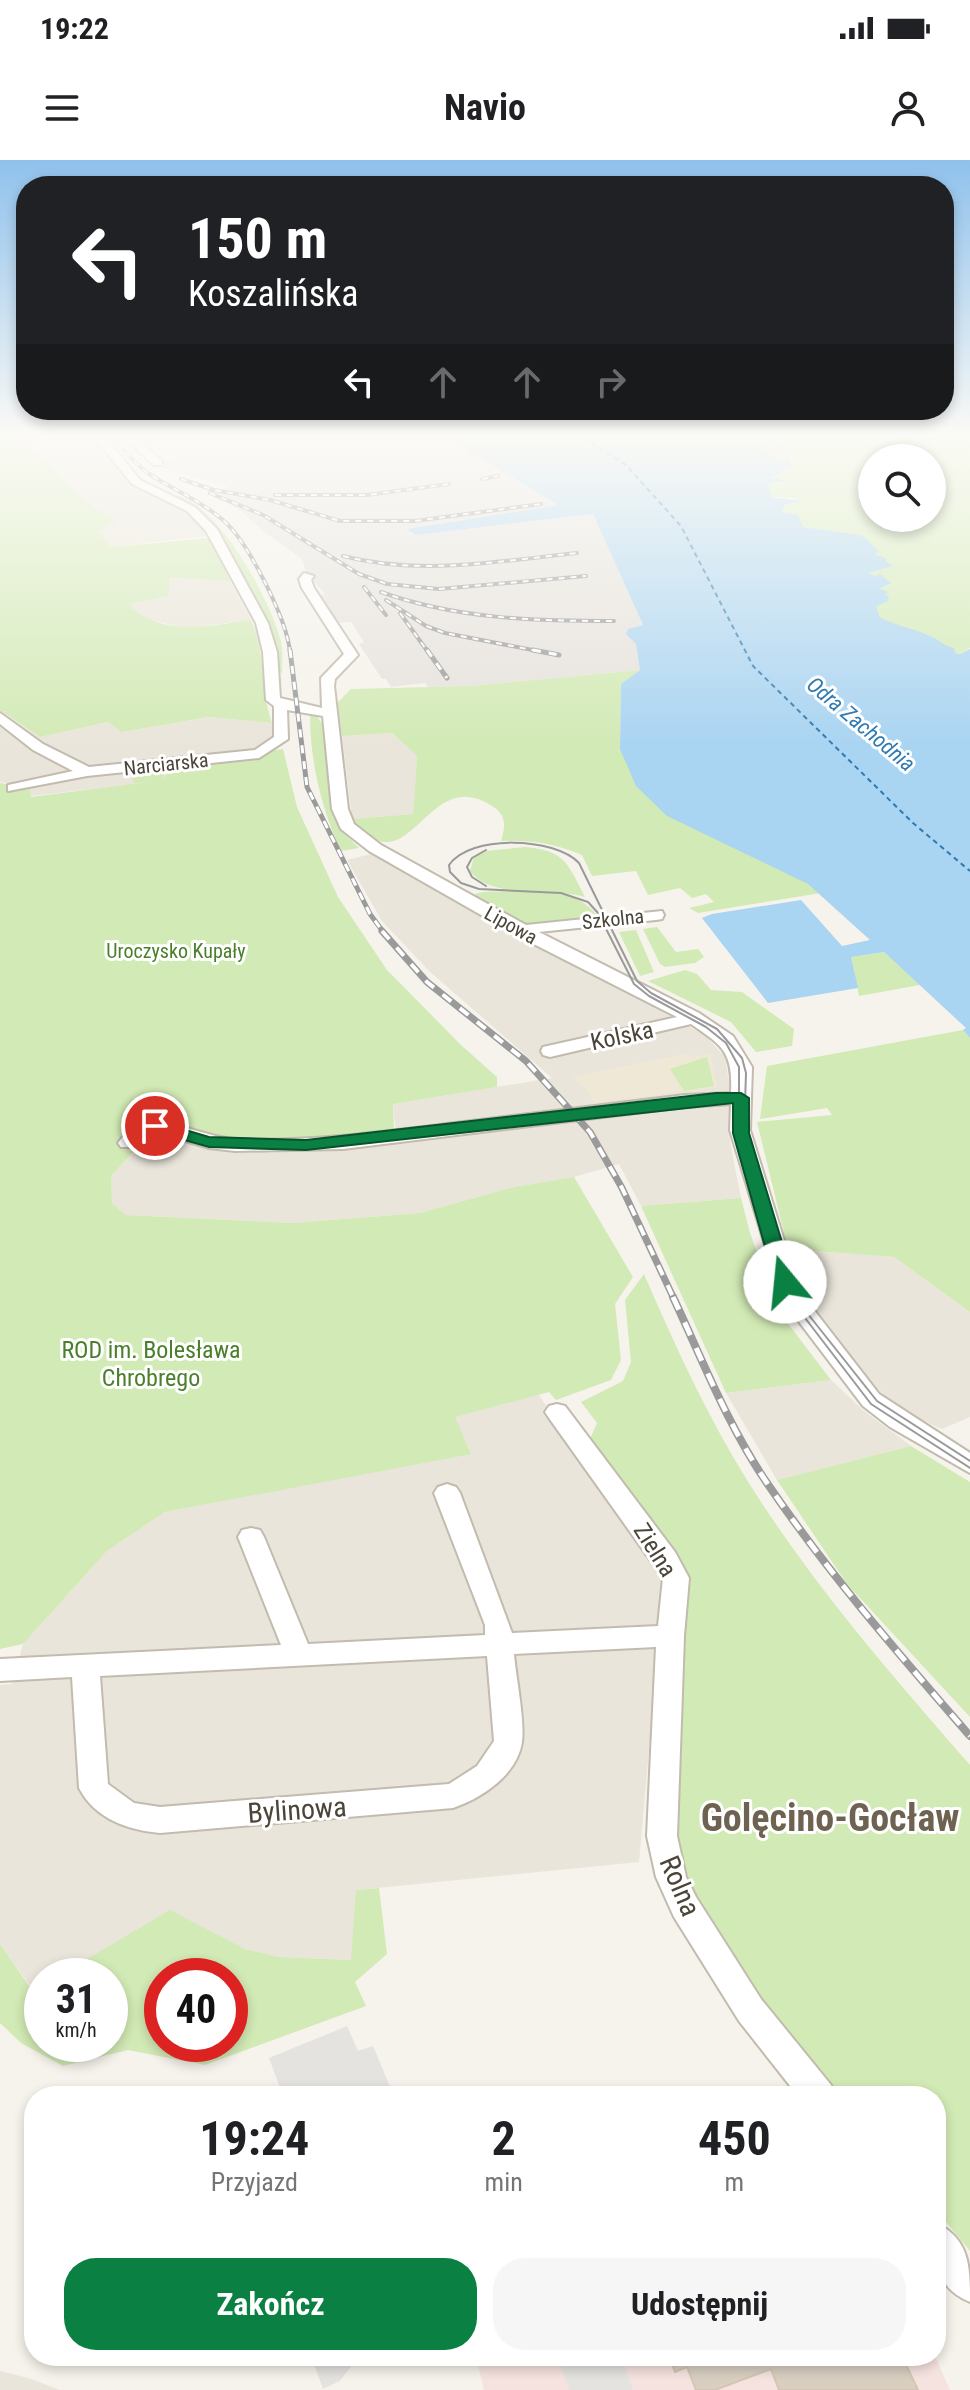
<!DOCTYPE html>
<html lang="pl">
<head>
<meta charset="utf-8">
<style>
  body { margin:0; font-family:"Roboto Condensed",sans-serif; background:#f6f6f6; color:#202124; height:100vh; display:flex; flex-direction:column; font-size:30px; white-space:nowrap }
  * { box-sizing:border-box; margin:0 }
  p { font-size:26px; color:#757577 }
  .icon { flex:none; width:44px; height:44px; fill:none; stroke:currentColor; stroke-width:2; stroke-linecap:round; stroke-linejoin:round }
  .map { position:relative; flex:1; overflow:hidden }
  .panel { position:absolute; left:24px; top:1926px; width:922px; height:280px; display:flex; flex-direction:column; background:#fff; border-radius:32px; box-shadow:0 4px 12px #0003 }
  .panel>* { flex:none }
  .banner { position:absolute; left:16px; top:16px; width:938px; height:244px; border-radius:32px; box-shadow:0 4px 12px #0003; background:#202124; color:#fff; overflow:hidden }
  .controls { position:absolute; left:858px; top:284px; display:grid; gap:16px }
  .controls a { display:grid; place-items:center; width:88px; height:88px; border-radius:50%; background:#fff; box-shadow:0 4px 12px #0003; font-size:40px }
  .speed { position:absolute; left:24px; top:1798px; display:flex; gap:16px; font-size:40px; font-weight:700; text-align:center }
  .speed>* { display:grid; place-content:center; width:104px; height:104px; border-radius:50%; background:#fff; box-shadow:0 4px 12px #0003; line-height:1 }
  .speed small { font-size:20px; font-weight:400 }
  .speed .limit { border:12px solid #d22; background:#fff; color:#111 }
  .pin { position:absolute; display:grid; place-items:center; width:68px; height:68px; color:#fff; margin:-34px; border:4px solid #fff; border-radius:50%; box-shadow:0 2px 8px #0007 }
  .me { position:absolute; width:88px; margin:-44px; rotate:343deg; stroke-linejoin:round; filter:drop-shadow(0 0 6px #0008) }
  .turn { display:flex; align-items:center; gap:28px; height:168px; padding:0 40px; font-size:36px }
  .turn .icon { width:104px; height:104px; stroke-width:2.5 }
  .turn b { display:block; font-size:56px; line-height:68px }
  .lanes { display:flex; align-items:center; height:76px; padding:0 40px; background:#0003; justify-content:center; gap:40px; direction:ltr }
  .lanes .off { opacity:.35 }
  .eta { display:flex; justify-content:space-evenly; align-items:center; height:136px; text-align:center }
  .eta b { font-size:48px; font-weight:700; line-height:56px }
  .cta { display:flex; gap:16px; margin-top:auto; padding:16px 40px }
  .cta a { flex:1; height:92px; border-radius:32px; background:#0b8043; color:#fff; font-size:32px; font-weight:700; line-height:92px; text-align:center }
  .cta a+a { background:#f6f6f6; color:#202124 }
  .status { display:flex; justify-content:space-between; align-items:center; height:56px; padding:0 40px; background:#fff; direction:ltr }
  .status svg { height:22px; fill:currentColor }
  header { display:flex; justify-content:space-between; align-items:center; height:104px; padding:0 40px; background:#fff; font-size:36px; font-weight:700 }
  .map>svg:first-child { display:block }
  .residential { fill:#eae5da }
  .industrial { fill:#e6e2dd }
  .education { fill:#efe8d6 }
  .medical { fill:#f6e3e0 }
  .green { fill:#d2eab5; fill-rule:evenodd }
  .parking { fill:#e5e3e0 }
  .water { fill:#a9d4f2 }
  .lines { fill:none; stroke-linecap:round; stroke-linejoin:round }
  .ferry { stroke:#2e7ab2; stroke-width:2; stroke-dasharray:5 4; stroke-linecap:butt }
  .building { fill:#d8cfc1; stroke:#d3c7b4; stroke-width:2 }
  .minor-casing { stroke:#c2bbae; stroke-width:4 }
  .minor { fill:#fff; fill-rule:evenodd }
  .tram { stroke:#9a9a9a; stroke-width:2 }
  .rail-far3-casing { stroke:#9a9a9a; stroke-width:4 }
  .rail-far2-casing { stroke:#9a9a9a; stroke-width:5 }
  .rail-far1-casing { stroke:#9a9a9a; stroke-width:7 }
  .rail-casing { stroke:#9a9a9a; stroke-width:8 }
  .rail-far3 { stroke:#fff; stroke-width:2; stroke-dasharray:6; stroke-linecap:butt }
  .rail-far2 { stroke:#fff; stroke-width:3; stroke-dasharray:8; stroke-linecap:butt }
  .rail-far1 { stroke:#fff; stroke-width:4; stroke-dasharray:11; stroke-linecap:butt }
  .rail { stroke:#fff; stroke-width:5; stroke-dasharray:14; stroke-linecap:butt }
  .route { fill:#0b8043; stroke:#07532c; stroke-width:2 }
  .labels { text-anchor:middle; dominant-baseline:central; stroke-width:6; stroke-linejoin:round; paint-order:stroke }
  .far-street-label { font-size:20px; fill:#4b4439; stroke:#fff }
  .far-park-label { font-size:20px; fill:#4a7f2a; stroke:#fff }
  .far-water-label { font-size:22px; font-style:italic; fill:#2e7ab2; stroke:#fff }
  .street-label { font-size:24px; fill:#4b4439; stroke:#fff }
  .park-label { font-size:24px; fill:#4a7f2a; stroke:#fff }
  .near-street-label { font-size:28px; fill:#4b4439; stroke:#fff }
  .near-district-label { font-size:38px; font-weight:bold; fill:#6e6250; stroke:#fff }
</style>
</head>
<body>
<div class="status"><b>19:22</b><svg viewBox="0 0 49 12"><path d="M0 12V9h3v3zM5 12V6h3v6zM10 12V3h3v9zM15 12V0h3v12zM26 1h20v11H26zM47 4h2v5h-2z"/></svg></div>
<header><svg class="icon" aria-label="menu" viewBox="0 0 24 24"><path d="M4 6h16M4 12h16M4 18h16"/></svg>Navio<svg class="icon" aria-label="person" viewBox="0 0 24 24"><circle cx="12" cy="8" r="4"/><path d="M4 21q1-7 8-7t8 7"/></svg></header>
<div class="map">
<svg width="970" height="2230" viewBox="0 0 970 2230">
  <rect width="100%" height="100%" fill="#f6f3ec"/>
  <!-- residential -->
  <path class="residential" d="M11 274H91L130 325 196 357 207 376 111 387 99 372 115 360 85 340 59 313Z
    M170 418 230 421 251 460 186 468 141 458 128 444 168 436Z
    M0 550 40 577 108 562 123 572 209 557 272 563 276 574 273 581 260 590 163 621 31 636 30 627 0 622Z
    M392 573 417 596 413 654 352 659 342 576Z
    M375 693 706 876 725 897 729 923 730 982 741 1038 641 1046 619 1004 574 1017 514 1027 420 1053 293 1063 126 1055 112 1043 111 1016 151 975 272 993 397 981 393 944 552 918 429 811 382 761 347 700Z
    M788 1089 894 1097 970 1152V1257L942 1269 900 1251 869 1220 795 1125Z
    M831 1220 864 1251 911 1286 777 1320 726 1233Z
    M538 1234 665 1412 639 1702 357 1730 352 1800 279 1797 245 1789 170 1751 58 1816H42V1825L33 1830 0 1784V1525L12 1524 23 1484 107 1391 165 1352 471 1293 454 1257Z
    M0 2211 28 2218 60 2230H0Z"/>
  <!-- industrial -->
  <path class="industrial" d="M120 274H433L464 288 559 345 408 369 416 375 593 354 643 465 628 469 636 484 640 510 469 526 428 527 425 523 391 527 386 519H382L359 484 364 482 351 462 338 463 319 435 325 434 310 417 317 415 307 414 302 399 263 371 240 350 210 335 229 327 158 306 154 304 174 298Z"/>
  <!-- education -->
  <path class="education" d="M688 893 692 897 710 893 717 927 594 943 585 928 572 917Z"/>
  <!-- medical -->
  <path class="medical" d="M476 2196H935L950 2230H484Z"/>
  <!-- green -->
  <path class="green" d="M0 274C28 274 63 321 84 339 93 347 106 354 116 360L99 372 111 387 209 378 230 421 170 418 168 436 129 444C160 478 211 465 251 460 266 493 260 529 272 563L209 557 122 572 108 562 40 577 0 550Z
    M767 274H970V488L960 494 955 493 926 474 905 470 880 457 876 447 888 441 878 430 890 424 868 413 885 407V401L874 393 862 375 803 367 782 353 785 346 798 342 794 338 771 337V330L765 324 787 322 772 319 793 306 792 302 763 290V282L781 283ZM872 298H932V358H872Z
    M165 334C214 331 271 441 281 482 283 491 282 503 282 513L278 512 272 471 256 437 214 365 194 348Z
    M640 510 621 524 620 589 821 733 698 753 689 748 714 742 706 734 692 738 680 728 648 735 636 711 592 716 582 695C556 684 530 680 501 681 505 668 507 657 495 648 442 610 421 680 388 682 373 683 360 670 352 659L413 654 417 596 392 573 342 576 337 543 351 529 469 526Z
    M310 554H315L324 566 335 659 340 669 359 688 341 691C321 648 310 601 310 554Z
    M283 589 297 647 338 737 387 810 461 885 497 917V927L393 944 394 970 304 979 213 976 153 961 125 964 145 980 111 1016 112 1043 126 1055 293 1063 420 1053 514 1027 574 1017 633 1117 615 1144 621 1200 611 1220 556 1240 549 1232 455 1257 471 1294 165 1352 107 1391 23 1484 0 1489V623L14 625 12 631 30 627 31 637 156 621 134 623 130 612 168 608 161 621 175 606 263 598 266 591Z
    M525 687C565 690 568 704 585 737 550 727 491 740 470 711L474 697 486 691Z
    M482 732C520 732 575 722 599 758L527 765 472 735Z
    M657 767 676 792 698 789 704 797 695 803 665 807 660 804 643 769Z
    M636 770 654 812 640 816 619 772Z
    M884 792 920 825 859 836 851 797Z
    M685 810 697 814 711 830 742 832 794 869 792 886 756 892 731 862 648 821Z
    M963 870 970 878V1152L894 1097 788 1089 757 962 832 955 827 948 760 959 767 906Z
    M707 897 714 926 684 931 670 909Z
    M741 1038 750 1073 777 1149 831 1220 726 1233 641 1046Z
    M644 1114C671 1176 698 1236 732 1295 798 1408 884 1506 970 1605V2091L936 2050V1936H841L749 1825 684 1721 674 1685 682 1505 689 1436 685 1412 589 1281 597 1263 581 1242 623 1221 631 1202 625 1140Z
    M911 1286 970 1322V1557L847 1424 777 1320Z
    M379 1728 387 1794 355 1822 366 1846 205 1905 128 1890 63 1906 21 1883 0 1863V1784L32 1830 42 1825V1884H110V1816H58L170 1750 245 1789 279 1797 351 1800 356 1730ZM162 1816H230V1884H162Z"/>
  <!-- parking -->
  <path class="parking" d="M347 1866 358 1891 373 1886 394 1936H283L269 1898Z
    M311 2196H359L340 2221 323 2229Z
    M557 2196H621L633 2230H569Z"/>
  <!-- water -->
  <path class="water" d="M433 274H767L783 286 763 282 764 290 781 299H788L793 306 772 318 788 321 766 324 770 326 771 337 800 341 785 345 782 352 798 355 803 367 862 375 879 391 875 394 887 399 886 401 893 406 868 413 875 416 880 414 891 423 880 429 889 432 885 434 889 437 888 441 876 447 880 457C898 467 913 468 930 476 942 481 940 484 954 488L955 493 960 494 970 489V878L963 870 966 868 884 792 851 797 858 828 768 843 702 758 712 754 801 740 842 786 870 780 808 724 667 656 636 626 620 589 621 524 640 510 636 484 626 474 628 469 643 465 593 354 416 375 407 369 558 345 464 288Z"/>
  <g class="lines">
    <!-- ferry -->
    <path class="ferry" d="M576 274 625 304 681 366 753 506 913 663 970 711"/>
  </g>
  <!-- building -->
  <path class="building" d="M669 2196H902L918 2230H779L771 2209 715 2230H696L687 2207 675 2212Z"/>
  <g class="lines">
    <!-- minor casing -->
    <g class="minor-casing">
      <path id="minor" d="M92 274H103L140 320 195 347 217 369 268 463 277 492 280 538 322 548 321 518 344 494 302 428 299 419 304 413 314 416 311 420 314 428 358 495 335 519 334 526 348 649 354 664 381 685 526 765 662 751 664 755 662 759 656 760 539 772 699 853 733 876 752 907 750 970 800 1132 879 1234 970 1293V1313L890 1267 863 1246 781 1138 730 970 731 944 685 947 343 989 235 991 209 988 155 972 148 974 135 987H121L118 983C149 940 193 977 235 979 309 982 382 972 455 963 531 954 608 945 685 935L731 933C733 892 723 886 691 864L550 897 543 895 541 891 543 887 677 857 518 776 369 691 341 669 332 649 323 556 287 550 288 579 259 598 87 616 8 631V625L73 611 33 590 0 564V553L43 584 89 607 255 590 274 577V546L266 540 263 492 256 463 206 371 187 351 132 324Z
        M120 274H131L162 301V305H154Z
        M557 1244 565 1246 675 1392 689 1418 684 1476 677 1676 686 1717 696 1737 761 1839 831 1925 836 1936H798L739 1861 674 1757 656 1717 647 1676 656 1487 514 1494C516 1518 525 1560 522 1582 517 1615 482 1638 453 1648L160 1673C128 1670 95 1659 79 1628L72 1517 0 1521V1499L281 1485 238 1377 242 1370 251 1368 260 1370 264 1377 308 1484 485 1475V1465L434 1333 438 1327 447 1324 456 1327 460 1333 512 1473 658 1466 663 1418 549 1258 545 1252 549 1246ZM487 1496 494 1581 477 1606 449 1624 160 1647 134 1643 108 1624 100 1516Z
        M936 2063C970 2079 970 2107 970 2142 932 2126 936 2098 936 2063Z"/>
    </g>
    <!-- minor -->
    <use href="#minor" class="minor"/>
    <!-- tram -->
    <path class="tram" d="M486 690 472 698 467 707 472 717 486 726
      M970 1301 877 1241 800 1144 786 1116 744 974 746 913 742 898 717 869 651 833 637 821 579 703C555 677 470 674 449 705L450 712 461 723 479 729 561 733 588 742 598 753 634 824 649 836 706 867 726 883 739 907V976L789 1137 871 1244 970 1308"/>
    <!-- rail-far3 casing -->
    <g class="rail-far3-casing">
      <path id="rail-far3" d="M110 274C122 287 135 304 149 314 174 330 201 341 223 360 248 381 287 460 290 492
        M181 319 214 330 270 340 340 361H415L541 344
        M482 319 498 316
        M210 333 263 355 359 414 387 424 439 429 586 416
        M275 335H367L449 324
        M343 396C421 416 499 401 577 393
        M364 427 386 455
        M381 432C456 459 535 461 614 461
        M386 440 426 466 445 473 543 492
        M400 453 428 492"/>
    </g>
    <!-- rail-far2 casing -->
    <g class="rail-far2-casing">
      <path id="rail-far2" d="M290 490 307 627 370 754 384 773
        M427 490 447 518
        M533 490 559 495"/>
    </g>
    <!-- rail-far1 casing -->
    <g class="rail-far1-casing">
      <path id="rail-far1" d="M382 771 427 822 526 901 590 972 622 1028 674 1139"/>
    </g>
    <!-- rail casing -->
    <g class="rail-casing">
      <path id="rail" d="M673 1137C702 1199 728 1266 767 1323 828 1413 899 1494 970 1576"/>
    </g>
    <!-- rail-far3 -->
    <use href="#rail-far3" class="rail-far3"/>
    <!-- rail-far2 -->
    <use href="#rail-far2" class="rail-far2"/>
    <!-- rail-far1 -->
    <use href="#rail-far1" class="rail-far1"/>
    <!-- rail -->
    <use href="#rail" class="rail"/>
  </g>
  <!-- sky -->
  <linearGradient id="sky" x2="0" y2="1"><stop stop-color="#8fc1ec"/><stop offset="0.47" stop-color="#fbfaf6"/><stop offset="1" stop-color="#fbfaf6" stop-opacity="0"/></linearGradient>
  <rect width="970" height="586" fill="url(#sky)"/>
  <!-- route -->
  <path class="route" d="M716 933H741L749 938V973L794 1122 791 1126H778L775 1122 733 973V943L306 990 209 987 149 970 147 966 155 961 209 977 306 980Z"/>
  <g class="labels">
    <!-- far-street labels -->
    <g class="far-street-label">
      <text transform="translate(166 604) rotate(-6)">Narciarska</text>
      <text transform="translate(613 759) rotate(-6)">Szkolna</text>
      <text transform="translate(511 765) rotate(29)">Lipowa</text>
    </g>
    <!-- far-park labels -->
    <g class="far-park-label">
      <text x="176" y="791">Uroczysko Kupały</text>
    </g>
    <!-- far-water labels -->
    <g class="far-water-label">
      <text transform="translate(861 564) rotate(40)">Odra Zachodnia</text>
    </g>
    <!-- street labels -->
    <g class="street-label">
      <text transform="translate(622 876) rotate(-12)">Kolska</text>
      <text transform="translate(655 1390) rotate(58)">Zielna</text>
    </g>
    <!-- park labels -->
    <g class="park-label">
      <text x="151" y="1190">ROD im. Bolesława<tspan x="151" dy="28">Chrobrego</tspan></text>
    </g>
    <!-- near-street labels -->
    <g class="near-street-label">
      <text transform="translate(297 1650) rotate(-4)">Bylinowa</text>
      <text transform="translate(680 1726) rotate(67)">Rolna</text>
    </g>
    <!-- near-district labels -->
    <g class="near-district-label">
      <text x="830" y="1658">Golęcino-Gocław</text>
    </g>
  </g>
</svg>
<div class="controls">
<a><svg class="icon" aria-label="search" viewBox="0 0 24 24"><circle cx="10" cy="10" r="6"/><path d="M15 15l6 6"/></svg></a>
</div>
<div class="speed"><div>31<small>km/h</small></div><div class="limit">40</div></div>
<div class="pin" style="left:155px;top:966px;background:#d93025"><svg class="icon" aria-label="arrive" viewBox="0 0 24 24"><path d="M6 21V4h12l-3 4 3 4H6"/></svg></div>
<svg class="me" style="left:785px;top:1122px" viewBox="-20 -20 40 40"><circle r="19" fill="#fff"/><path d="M0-13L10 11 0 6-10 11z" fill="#0b8043"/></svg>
<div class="banner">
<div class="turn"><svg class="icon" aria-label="left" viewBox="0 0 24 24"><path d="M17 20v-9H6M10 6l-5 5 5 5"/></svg><div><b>150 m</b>Koszalińska</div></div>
<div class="lanes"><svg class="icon" aria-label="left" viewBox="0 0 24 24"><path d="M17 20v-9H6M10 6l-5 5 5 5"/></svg><svg class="icon off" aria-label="ahead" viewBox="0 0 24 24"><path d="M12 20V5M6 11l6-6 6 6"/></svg><svg class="icon off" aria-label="ahead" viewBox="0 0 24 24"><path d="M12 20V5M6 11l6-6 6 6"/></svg><svg class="icon off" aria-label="right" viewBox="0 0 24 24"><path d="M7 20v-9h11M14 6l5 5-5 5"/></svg></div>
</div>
<section class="panel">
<div class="eta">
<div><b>19:24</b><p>Przyjazd</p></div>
<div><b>2</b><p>min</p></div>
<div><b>450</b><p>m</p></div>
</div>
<div class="cta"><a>Zakończ</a><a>Udostępnij</a></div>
</section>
</div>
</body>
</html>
